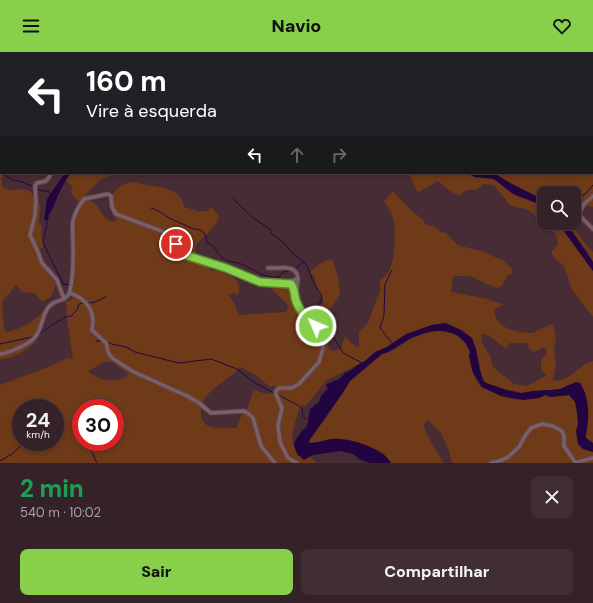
<!DOCTYPE html>
<html lang="pt">
<head>
<meta charset="utf-8">
<style>
  body { margin:0; font-family:"DM Sans",sans-serif; background:#402e34; color:#f1f3f6; height:100vh; display:flex; flex-direction:column; font-size:15px; white-space:nowrap }
  * { box-sizing:border-box; margin:0 }
  p { font-size:13px; color:#aaa3a8 }
  .icon { flex:none; width:22px; height:22px; fill:none; stroke:currentColor; stroke-width:2; stroke-linecap:round; stroke-linejoin:round }
  .map { position:relative; height:411px; overflow:hidden }
  .details { display:flex; flex-direction:column; background:#352128; flex:1 }
  .details>* { flex:none }
  .hud { position:absolute; left:0px; top:0px; width:593px; height:122px; box-shadow:0 2px 6px #0003,0 0 0 1px #4f3e45; background:#202124; color:#fff; overflow:hidden }
  .buttons { position:absolute; left:537px; top:134px; display:grid; gap:8px }
  .buttons a { display:grid; place-items:center; width:44px; height:44px; border-radius:8px; background:#352128; box-shadow:0 2px 6px #0003,0 0 0 1px #4f3e45; font-size:20px }
  .speed { position:absolute; left:12px; top:347px; display:flex; gap:8px; font-size:20px; font-weight:700; text-align:center }
  .speed>* { display:grid; place-content:center; width:52px; height:52px; border-radius:50%; background:#352128; box-shadow:0 2px 6px #0003,0 0 0 1px #4f3e45; line-height:1 }
  .speed small { font-size:10px; font-weight:400 }
  .speed .limit { border:6px solid #d22; background:#fff; color:#111 }
  .pin { position:absolute; display:grid; place-items:center; width:34px; height:34px; color:#fff; margin:-17px; border:2px solid #fff; border-radius:50%; box-shadow:0 1px 4px #0007 }
  .me { position:absolute; width:44px; margin:-22px; rotate:315deg; stroke-linejoin:round; filter:drop-shadow(0 0 3px #0008) }
  .turn { display:flex; align-items:center; gap:14px; height:84px; padding:0 20px; font-size:18px }
  .turn .icon { width:52px; height:52px; stroke-width:2.5 }
  .turn b { display:block; font-size:28px; line-height:34px }
  .lanes { display:flex; align-items:center; height:38px; padding:0 20px; background:#0003; justify-content:center; gap:20px; direction:ltr }
  .lanes .off { opacity:.35 }
  .round { display:grid; place-items:center; flex:none; width:42px; height:42px; border-radius:8px; background:#402e34 }
  .overview { display:flex; align-items:center; justify-content:space-between; height:68px; padding:0 20px }
  h1 { font-size:24px; font-weight:800; line-height:30px; color:#1e9e55 }
  .action { display:flex; gap:8px; margin-top:auto; padding:8px 20px }
  .action a { flex:1; height:46px; border-radius:8px; background:#88cf4a; color:#111; font-size:16px; font-weight:800; line-height:46px; text-align:center }
  .action a+a { background:#402e34; color:#f1f3f6 }
  header { display:flex; justify-content:space-between; align-items:center; height:52px; padding:0 20px; background:#88cf4a; color:#111; font-size:18px; font-weight:800 }
  .map>svg:first-child { display:block }
  .green { fill:#6f3a18; fill-rule:evenodd }
  .water { fill:#220540 }
  .lines { fill:none; stroke-linecap:round; stroke-linejoin:round }
  .stream { stroke:#220540; stroke-width:1 }
  .minor-casing { stroke:#634c55; stroke-width:5 }
  .minor { stroke:#7d5f6a; stroke-width:3 }
  .route-casing { stroke:#588730; stroke-width:10 }
  .route { stroke:#88cf4a; stroke-width:7 }
</style>
</head>
<body>
<header><svg class="icon" aria-label="menu" viewBox="0 0 24 24"><path d="M4 6h16M4 12h16M4 18h16"/></svg>Navio<svg class="icon" aria-label="heart" viewBox="0 0 24 24"><path d="M12 20l-8-8c-3-5 5-10 8-4 3-6 11-1 8 4z"/></svg></header>
<div class="map">
<svg width="593" height="411" viewBox="0 0 593 411">
  <rect width="100%" height="100%" fill="#472c36"/>
  <!-- green -->
  <path class="green" d="M509 0H593V155C590 154 586 153 583 153 566 152 580 171 579 177L576 179 587 194 593 200V210L588 200 566 171H574V141H544V148L510 131 494 121H592V1H508Z
    M0 47 1 121H6L1 127 2 134C10 142 19 135 27 138 34 141 35 149 40 153L39 171 40 173H42L41 183 43 195 35 200 42 214 56 232 51 245 42 250 34 241 22 240 17 234H15L9 242 3 248 2 252 4 276 6 280C23 277 36 268 47 255L49 258 36 289C27 299 13 307 0 307Z
    M71 121H116L100 128 79 150 71 141 73 135 65 128Z
    M408 121H466L475 125 490 126 497 129 513 142 544 154V171H546L547 177 546 178 543 177C538 167 533 158 521 156 516 155 513 155 509 152L494 133 483 132 476 138H467L460 143C452 142 445 135 438 129L419 140 417 139Z
    M131 130C136 130 141 132 146 133 161 135 182 137 184 155 194 157 205 164 212 155L219 165C217 170 214 175 210 179 203 187 192 191 196 203L209 211 210 218C222 219 246 226 238 243L232 241 228 243 235 252 236 258 238 260 239 263 286 260 288 255 287 252 267 233 292 234C295 244 298 258 305 267 308 270 312 272 315 275 321 280 328 292 331 299L341 297 344 287 346 285 352 292 359 296V279L366 274 368 270 380 239V228C383 225 387 223 389 219 395 209 397 174 392 163 390 158 387 154 384 149L393 139 411 158 423 168 426 173 433 174 442 181 445 180 457 193 481 199 502 208 511 215 513 221 508 223 503 232 498 236 486 232 471 224H453L451 240 488 247 504 253 494 257C495 260 495 263 496 266 501 278 522 281 533 281L540 277 553 272 556 286 554 295 556 312 553 327 555 329C571 328 578 314 593 309V391L586 386 587 377 585 341 582 334 576 330 560 337 551 338 533 339 521 341 507 338 486 331 483 328 480 318 476 297 472 286 461 278 447 271 432 273 406 282 387 295 375 300 365 309 327 328 309 350 306 353H302C298 358 297 364 295 371 290 390 291 393 304 408L310 404 316 411H0V333L46 316 68 306 73 307 67 268 66 250 73 247 71 243 75 229 73 205V168L81 149C99 146 96 158 107 167 109 169 113 169 116 170L117 169C104 153 111 135 131 130ZM485 282 488 283 506 297 510 291H527L529 297 534 300 543 295 546 297 547 301 541 308V317L546 324 527 334 514 332 494 316 492 313 491 306 482 291 481 283ZM111 309 129 322C119 333 98 329 88 319L105 310ZM240 315 254 322 270 335 276 333 273 339 269 342 263 341 256 338 253 340 247 357 243 360 236 376C224 376 203 379 201 364 198 339 228 330 240 315ZM21 356H55V390H21ZM81 356H115V390H81Z
    M558 171 593 219V265L572 238 566 219 563 213 556 208 551 200 558 193C558 185 555 182 550 176Z
    M332 207 338 224 340 243 329 259 320 265 317 266 318 260 323 251V248L319 240 314 224 309 221C317 214 322 209 332 207Z
    M433 279C450 278 464 283 470 300 469 309 474 328 481 335 484 337 488 338 492 340 495 341 498 343 501 344 513 349 534 349 546 343L548 345 570 343 575 350 577 360 578 372 576 379 578 392 583 397 593 400V411H452L449 399 441 381 428 368 424 373 426 381 443 411H391C383 396 348 386 331 387 324 388 317 391 310 391L309 389 342 342 350 329 382 302 388 301 412 286Z"/>
  <!-- water -->
  <path class="water" d="M65 121H71L66 128 58 143 53 156 49 163 48 168H44L47 147Z
    M466 121H494L510 131 544 148V154L513 142 494 127 475 125Z
    M558 171 567 172 593 210V219Z
    M445 271 461 278 472 286 476 297 480 318 483 328 486 331 507 338 521 341 533 339 551 338 560 337 576 330 580 331C588 342 590 363 587 376 587 380 585 382 586 386L593 391V400L583 397 578 392 576 379 578 372 577 360 575 350 569 343 551 345 546 343 539 346 524 348 501 344 482 335 473 321 469 305 470 300C460 272 428 276 406 289 398 294 391 300 382 302L350 329 342 342 309 389 310 391C317 391 324 388 332 387 347 385 384 396 391 411H369L359 407 353 402 341 399 313 403 304 408 297 402 294 393 295 389 301 380 307 374 310 357 319 350 321 344 328 336 326 334 327 332 339 327 345 321 350 319 359 312 365 309 375 300 387 295 406 282 432 273Z"/>
  <g class="lines">
    <!-- stream -->
    <path class="stream" d="M106 1V0
      M384 1 385 0
      M483 1 484 0
      M4 123 13 128 22 130 34 135
      M37 137 43 139H48L51 143
      M233 145 236 150 252 165 270 177 272 182 283 190 294 203 303 209 307 214 315 234 321 242 322 246 319 253 312 262 314 272 322 274 325 277 336 289 343 301 362 311
      M574 145C584 146 587 140 593 133
      M151 156C158 157 164 164 171 167 178 170 187 174 194 177 198 178 200 177 203 180 206 183 207 187 207 191 218 195 217 202 223 206 228 210 235 210 241 212 254 217 264 227 279 225L283 220 292 218
      M47 167V172L43 190 63 232 69 233
      M295 217 303 210
      M392 218 385 232 384 263 380 276 392 291
      M88 251 95 250 106 245
      M40 281 65 265 71 264 77 258 79 252 84 251
      M96 289H101
      M107 290 112 292 126 295 135 300 179 311 211 307 237 317 255 331 274 341
      M0 292 32 285 36 282
      M278 342C285 348 296 350 303 358L302 363 307 368
      M87 390 97 411
      M0 409 12 402 25 390"/>
    <!-- minor casing -->
    <g class="minor-casing">
      <path id="minor" d="M85 0V1
        M239 1 240 0
        M52 121 46 129 37 131 35 134 36 149 35 163 30 183 38 200 42 211 57 228 64 247
        M593 144 584 152 579 163 593 177
        M268 216C279 217 297 211 298 227L288 230
        M70 241C82 245 92 254 93 268 93 272 92 275 92 278L106 291 108 300 112 306 134 320 187 344 199 351 211 361 244 359 249 362 253 366 261 394 275 411
        M296 241 298 227
        M0 302C9 301 30 292 35 285 41 278 42 267 46 259 53 245 66 252 70 239 74 223 73 206 73 190 73 183 72 175 73 169 75 161 79 153 84 147L108 142 111 144 112 155 116 162 164 180 174 189 185 202 226 216 260 230H288L292 233 299 256 307 266 320 278 323 287V296L319 310 299 332 291 336H279L276 339V342L282 356 278 373 280 390 288 406 297 411
        M491 411 502 408 508 405 519 395 525 384 531 376 542 372 553 374 562 379 564 384V394L575 410H578L593 406"/>
    </g>
    <!-- minor -->
    <use href="#minor" class="minor"/>
  </g>
  <g class="lines">
    <!-- route casing -->
    <g class="route-casing">
      <path id="route" d="M176 192 183 201 188 204 226 216 260 230 291 232C295 237 294 243 296 249 300 260 308 267 316 274"/>
    </g>
    <!-- route -->
    <use href="#route" class="route"/>
  </g>
</svg>
<div class="buttons">
<a><svg class="icon" aria-label="search" viewBox="0 0 24 24"><circle cx="10" cy="10" r="6"/><path d="M15 15l6 6"/></svg></a>
</div>
<div class="speed"><div>24<small>km/h</small></div><div class="limit">30</div></div>
<div class="pin" style="left:176px;top:192px;background:#d93025"><svg class="icon" aria-label="arrive" viewBox="0 0 24 24"><path d="M6 21V4h12l-3 4 3 4H6"/></svg></div>
<svg class="me" style="left:316px;top:274px" viewBox="-20 -20 40 40"><circle r="17" fill="#88cf4a" stroke="#fff" stroke-width="3"/><path d="M0-11L8 9 0 5-8 9z" fill="#fff"/></svg>
<div class="hud">
<div class="turn"><svg class="icon" aria-label="left" viewBox="0 0 24 24"><path d="M17 20v-9H6M10 6l-5 5 5 5"/></svg><div><b>160 m</b>Vire à esquerda</div></div>
<div class="lanes"><svg class="icon" aria-label="left" viewBox="0 0 24 24"><path d="M17 20v-9H6M10 6l-5 5 5 5"/></svg><svg class="icon off" aria-label="ahead" viewBox="0 0 24 24"><path d="M12 20V5M6 11l6-6 6 6"/></svg><svg class="icon off" aria-label="right" viewBox="0 0 24 24"><path d="M7 20v-9h11M14 6l5 5-5 5"/></svg></div>
</div>
</div>
<section class="details">
<div class="overview"><div><h1>2 min</h1><p>540 m · 10:02</p></div><a class="round"><svg class="icon" aria-label="close" viewBox="0 0 24 24"><path d="M6 6l12 12M18 6L6 18"/></svg></a></div>
<div class="action"><a>Sair</a><a>Compartilhar</a></div>
</section>
</body>
</html>
